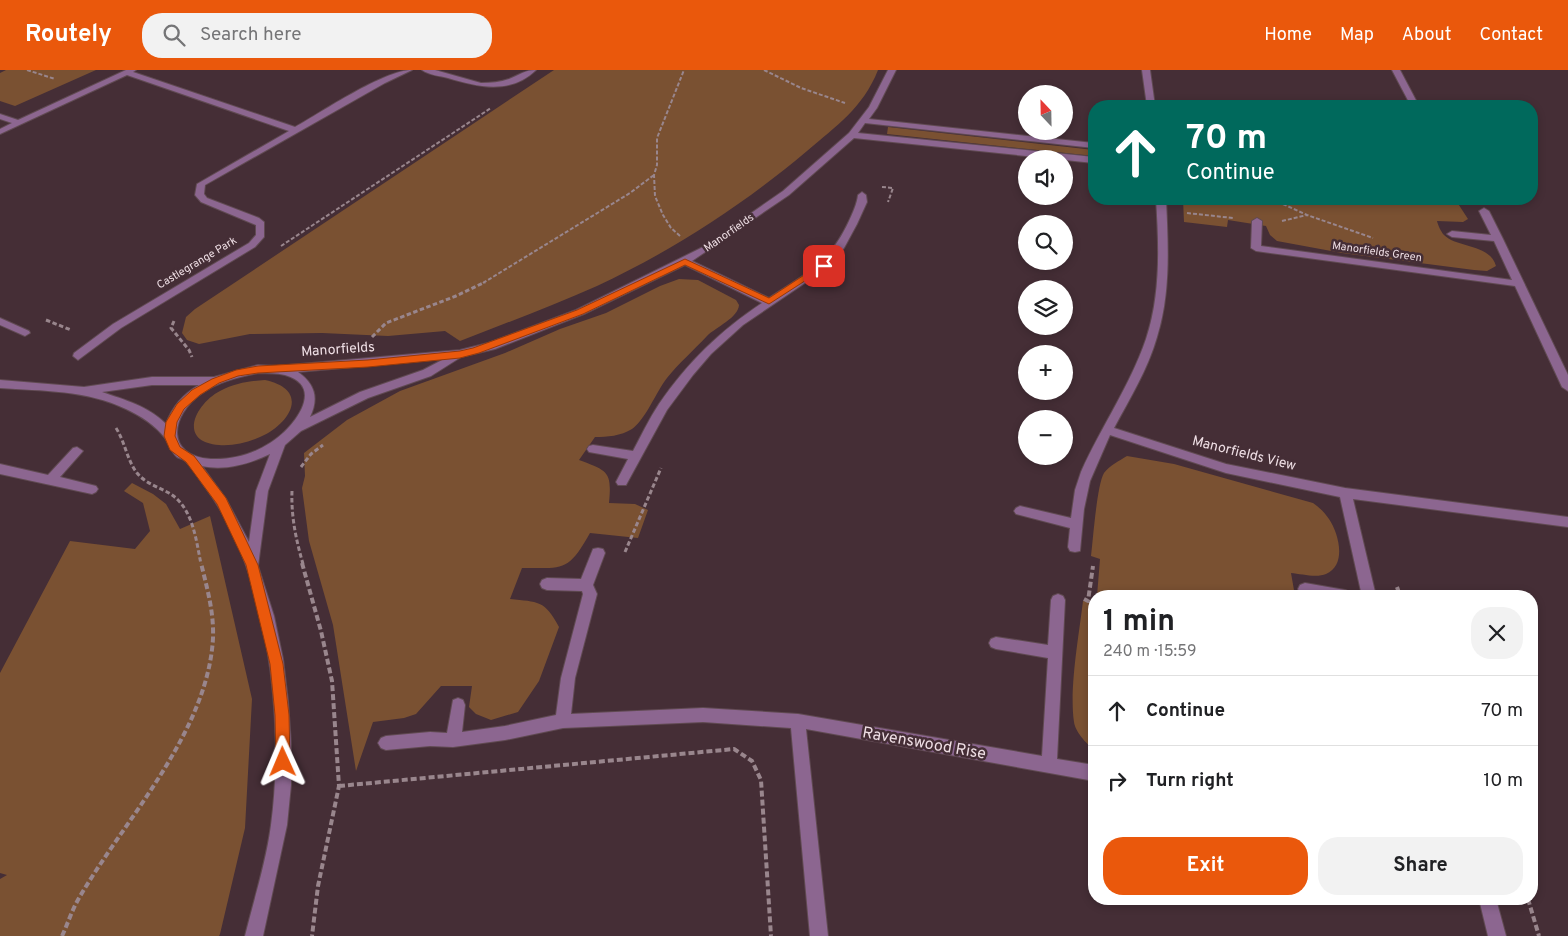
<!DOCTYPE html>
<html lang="en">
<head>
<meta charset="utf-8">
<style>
  body { margin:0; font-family:Overpass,sans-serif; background:#f2f2f2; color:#202124; height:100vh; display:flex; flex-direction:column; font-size:19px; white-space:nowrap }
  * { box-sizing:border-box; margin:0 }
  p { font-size:16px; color:#757577 }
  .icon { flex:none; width:28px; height:28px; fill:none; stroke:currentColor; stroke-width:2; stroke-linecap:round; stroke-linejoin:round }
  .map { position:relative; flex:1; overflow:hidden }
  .drawer { position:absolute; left:1088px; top:520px; width:450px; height:315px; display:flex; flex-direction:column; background:#fff; border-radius:20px; box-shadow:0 2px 8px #0003 }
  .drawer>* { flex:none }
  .guide { position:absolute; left:1088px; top:30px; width:450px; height:105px; border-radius:20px; box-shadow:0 2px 8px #0003; background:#00695c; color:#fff; overflow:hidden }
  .needle { width:32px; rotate:338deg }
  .fabs { position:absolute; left:1018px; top:15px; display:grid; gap:10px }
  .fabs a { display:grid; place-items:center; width:55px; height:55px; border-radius:50%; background:#fff; box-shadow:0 2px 8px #0003; font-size:25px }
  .pin { position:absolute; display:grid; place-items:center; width:42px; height:42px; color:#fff; margin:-21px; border-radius:10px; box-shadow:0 2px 8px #0006 }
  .me { position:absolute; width:55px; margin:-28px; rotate:359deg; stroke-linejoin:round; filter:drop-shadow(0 0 4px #0008) }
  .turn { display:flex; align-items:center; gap:18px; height:105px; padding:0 15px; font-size:22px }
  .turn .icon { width:65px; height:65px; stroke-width:2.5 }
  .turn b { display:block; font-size:35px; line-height:42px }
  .round { display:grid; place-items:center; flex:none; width:52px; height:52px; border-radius:20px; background:#f2f2f2 }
  .headline { display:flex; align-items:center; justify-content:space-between; height:85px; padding:0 15px }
  h1 { font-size:30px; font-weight:700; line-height:38px }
  .primary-button { display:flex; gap:10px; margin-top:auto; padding:10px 15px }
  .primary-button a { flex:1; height:58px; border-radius:20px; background:#ea580c; color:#fff; font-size:20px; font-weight:700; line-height:58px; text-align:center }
  .primary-button a+a { background:#f2f2f2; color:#202124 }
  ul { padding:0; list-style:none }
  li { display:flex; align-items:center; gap:15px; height:70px; padding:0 15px; border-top:1px solid #e0e0e0 }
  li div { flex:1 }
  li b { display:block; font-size:19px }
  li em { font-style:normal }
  header { display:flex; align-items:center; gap:30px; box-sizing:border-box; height:70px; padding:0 25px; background:#ea580c; color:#fff }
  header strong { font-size:24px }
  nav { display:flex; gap:28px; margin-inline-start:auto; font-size:18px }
  .search { width:350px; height:45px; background:#f2f2f2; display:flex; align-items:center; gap:12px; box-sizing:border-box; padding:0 18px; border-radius:20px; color:#757577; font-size:19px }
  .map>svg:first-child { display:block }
  .green { fill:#7a5132 }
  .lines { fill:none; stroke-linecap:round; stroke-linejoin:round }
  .minor-casing { stroke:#604a52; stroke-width:2 }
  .path-far2 { stroke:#99868d; stroke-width:2; stroke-dasharray:4 2; stroke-linecap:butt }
  .path-far1 { stroke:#99868d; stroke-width:3; stroke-dasharray:4.5 2.5; stroke-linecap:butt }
  .path { stroke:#99868d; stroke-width:4; stroke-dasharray:6 3; stroke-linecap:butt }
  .minor { fill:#8c6690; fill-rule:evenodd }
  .route { fill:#ea580c; stroke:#983908 }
  .labels { text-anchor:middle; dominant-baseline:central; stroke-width:5; stroke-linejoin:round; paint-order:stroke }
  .far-street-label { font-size:11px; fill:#efdfe5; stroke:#452e36 }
  .street-label { font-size:14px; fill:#efdfe5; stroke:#452e36 }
  .near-street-label { font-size:16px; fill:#efdfe5; stroke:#452e36 }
</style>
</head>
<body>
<header>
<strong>Routely</strong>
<div class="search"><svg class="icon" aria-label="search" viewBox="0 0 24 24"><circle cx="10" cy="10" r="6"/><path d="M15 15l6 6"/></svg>Search here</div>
<nav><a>Home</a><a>Map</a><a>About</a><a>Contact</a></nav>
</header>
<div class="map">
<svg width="1568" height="866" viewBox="0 0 1568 866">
  <rect width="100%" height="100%" fill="#452e36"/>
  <!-- green -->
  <path class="green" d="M6 0H96L15 36 0 31V3Z
    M554 0H878C863 38 836 56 807 81 743 135 672 181 597 216 552 236 506 253 460 271L445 261 388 266 322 263 250 264 199 274 187 270 182 263 186 247 195 239Z
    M888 57 1094 80V86L887 64Z
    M1183 129H1455L1468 149 1463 152 1437 151C1438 155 1441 162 1444 165 1457 178 1490 174 1496 196L1487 201 1474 200 1342 183 1277 171 1270 165 1266 156 1228 150 1227 157 1184 152Z
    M679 209 698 210 736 230 739 235C738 248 716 257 707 266 694 280 679 293 667 308 656 322 646 349 632 359 621 366 607 367 595 367L579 390C608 401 612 401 609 433L635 434 648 440 638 468 590 463C568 502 564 498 522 498L510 529C538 532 545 530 559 557L539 611 518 642 491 650 476 644 469 637 472 616H441L416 644 404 648 373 652 356 701 333 555 309 471 302 418 305 406 304 383 347 350 400 321 505 283 560 259 606 243 660 216Z
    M265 310C311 320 290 354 260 367 246 373 233 376 219 375 177 372 195 334 220 321 235 313 249 311 265 310Z
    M1127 386 1174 394 1313 433C1319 437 1325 443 1329 449 1339 464 1347 495 1326 504 1317 508 1301 504 1291 503L1295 526H1097L1100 489 1091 486C1093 470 1097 414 1104 403 1110 395 1119 391 1127 386Z
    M132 413 153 424 166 434 180 459 210 446 252 629 245 758 220 864 219 866H0V809L7 805 0 803V603L70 471 135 479 150 461 143 433 124 421Z
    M1083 531 1094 533V679C1086 674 1075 661 1074 652 1069 619 1079 565 1083 531Z"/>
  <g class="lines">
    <!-- minor casing -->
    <g class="minor-casing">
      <path id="minor" d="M126 0H136L133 2 295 57C322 42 384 0 412 0L385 13 205 115 204 124 207 128 259 148 264 152V167L255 177 121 258 78 290 73 286 74 283 113 254 249 173 256 165V155L201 132 195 125 197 114 289 61 127 5 0 64V59L12 53 0 49V44L18 50Z
        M422 0H435L481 13C491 13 500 12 509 9 519 5 525 0 536 0 510 25 478 17 448 8 440 6 429 5 422 0Z
        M888 0H896L877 38 869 49 1094 73V78L865 53 858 63 1094 87V93L854 68 789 125 692 191 769 228C807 203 829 194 849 151 853 142 857 134 858 125L862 122 866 125 867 132 857 154 844 178 827 198 743 255 711 284 693 305 667 340 626 415H618L616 412 628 389 589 382 587 379 589 376 593 375 633 381C641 366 649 349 659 334 688 292 720 261 762 233L685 195 584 244 495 279 461 287 431 306 368 328 301 361 285 375 268 421 258 496 274 546 283 589 288 631 291 674V715L287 755 263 866H245C254 829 266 793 271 755 285 652 269 502 205 417 199 409 192 396 184 390 182 389 179 388 177 387 171 382 169 374 165 368 155 355 141 346 126 339 87 320 42 321 0 318V310L84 317 152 307H214L258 295 277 296 460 280 488 273 576 240 701 178 783 121 849 63 869 37ZM444 289 423 300 360 322 310 347C319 328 315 314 298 302ZM258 303C267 303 276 303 285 305 328 317 291 361 270 373 253 384 232 390 211 389 165 386 170 346 201 324 217 312 238 307 258 303ZM152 315H199C183 324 172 337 166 354 148 336 125 330 102 322ZM270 384 256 421 249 472 226 429 202 396C225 401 249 394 270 384Z
        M1142 0H1150L1155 36H1147Z
        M1392 0H1400L1419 36H1411Z
        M1156 129H1166C1168 175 1171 222 1157 267 1148 299 1130 328 1114 358L1226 394 1345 418 1568 447V457L1353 429 1376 526H1362L1340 427 1226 403 1110 365 1090 411 1084 439 1080 481 1075 482 1070 481 1068 477 1070 458 1016 444 1014 441 1016 438 1020 436 1071 448 1075 420 1081 402C1101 357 1130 316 1146 269 1161 224 1159 175 1156 129Z
        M1484 138 1489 141 1503 169 1568 305V321L1562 317 1515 216 1256 181 1251 178 1252 151 1257 148 1262 151 1261 176 1512 210 1494 171 1452 167 1447 164 1452 161 1491 165 1479 141Z
        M0 248 29 261 30 263 25 266 0 255Z
        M77 377 83 381 60 407 96 416 98 419 96 422 92 424 0 404V394L48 405 73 378Z
        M598 478 603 479 605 483 593 515 597 524 575 608 571 644 703 638 798 644 1042 686 1048 588 996 579 991 577 989 573 991 569 996 567 1048 575 1051 530 1053 526 1058 524 1063 526 1065 530 1057 689 1094 695V711L806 659 828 866H810L791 658 703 652 563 658 505 670 453 677 430 676 386 680 381 678 378 673 381 668 386 666 430 662 447 663 453 630 458 628 463 630 465 635 462 662 505 656 556 645 561 608 583 524 582 521 547 520 542 518 540 514 542 510 547 508 581 509 593 479Z
        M1305 513 1345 520 1350 522 1352 526 1305 525 1300 523 1298 519 1300 515Z
        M1479 829H1496L1506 866H1488Z"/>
    </g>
    <!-- path-far2 -->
    <path class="path-far2" d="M27 0 55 9
      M764 0 801 18 845 33
      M882 117 893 118 888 132
      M1272 129 1307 145 1373 168
      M1187 143 1233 148
      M1282 151 1307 145
      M680 166 671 158 663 145 655 126 654 105 657 95V68L684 0
      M281 176 491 38
      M483 213 630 123 654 105"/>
    <!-- path-far1 -->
    <path class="path-far1" d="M46 250 71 260
      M174 251 171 258 189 280 192 287
      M372 267 386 253 456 226 485 212
      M116 358C125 372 127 390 137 403 145 413 158 417 169 423 193 437 196 470 201 494
      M301 397 311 384 323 375
      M292 421C291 446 296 470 303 494
      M625 482 661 398"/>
    <!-- path -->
    <path class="path" d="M302 493 321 561 332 611 339 716 318 816 312 866
      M1397 517 1400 526
      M1084 529 1088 531 1093 496
      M339 716 734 679 752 691 761 710 771 866
      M1528 829 1539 866
      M62 866C68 853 72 840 79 828 125 749 208 662 213 568 214 542 207 518 201 493"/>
    <!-- minor -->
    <use href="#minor" class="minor"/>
  </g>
  <!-- route -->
  <path class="route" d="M685 189 769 228 821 194H827L828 196 769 234 685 195 583 244 479 283 460 288 368 297 258 303 238 306 219 313 200 325 184 339 177 352 175 366 180 377 194 386 226 428 258 495 283 594 289 645 290 692 288 697 283 699 278 697 276 692 275 645 270 594 246 495 217 434 186 392 170 380 164 366 166 352 177 334 192 320 212 309 236 300 258 296 368 290 460 281 473 278 577 240Z"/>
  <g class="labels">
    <!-- far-street labels -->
    <g class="far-street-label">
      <text transform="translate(729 163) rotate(-35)">Manorfields</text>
      <text transform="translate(1377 182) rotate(8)">Manorfields Green</text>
      <text transform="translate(197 193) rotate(-31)">Castlegrange Park</text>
    </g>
    <!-- street labels -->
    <g class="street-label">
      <text transform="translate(338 280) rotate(-4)">Manorfields</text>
      <text transform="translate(1244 384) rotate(14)">Manorfields View</text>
    </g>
    <!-- near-street labels -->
    <g class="near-street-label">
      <text transform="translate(924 674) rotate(10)">Ravenswood Rise</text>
    </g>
  </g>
</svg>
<div class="fabs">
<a><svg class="needle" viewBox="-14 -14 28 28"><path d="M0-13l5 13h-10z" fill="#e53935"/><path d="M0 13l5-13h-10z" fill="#757577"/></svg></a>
<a><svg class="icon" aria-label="sound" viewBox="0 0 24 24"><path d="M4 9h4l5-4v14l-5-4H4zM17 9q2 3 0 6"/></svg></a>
<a><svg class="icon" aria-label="search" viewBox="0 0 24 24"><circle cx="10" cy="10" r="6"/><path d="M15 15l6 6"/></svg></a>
<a><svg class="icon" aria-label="layers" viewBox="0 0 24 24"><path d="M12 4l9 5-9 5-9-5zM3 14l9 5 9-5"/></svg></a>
<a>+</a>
<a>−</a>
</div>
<div class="pin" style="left:824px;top:196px;background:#d93025"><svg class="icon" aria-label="arrive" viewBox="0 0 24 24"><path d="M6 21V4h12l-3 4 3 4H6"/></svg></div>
<svg class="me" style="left:283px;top:692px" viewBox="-20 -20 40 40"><path d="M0-17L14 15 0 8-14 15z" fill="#ea580c" stroke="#fff" stroke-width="4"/></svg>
<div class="guide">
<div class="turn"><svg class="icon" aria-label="ahead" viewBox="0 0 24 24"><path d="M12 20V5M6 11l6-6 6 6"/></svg><div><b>70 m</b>Continue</div></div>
</div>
<section class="drawer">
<div class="headline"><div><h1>1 min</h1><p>240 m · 15:59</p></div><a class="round"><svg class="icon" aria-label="close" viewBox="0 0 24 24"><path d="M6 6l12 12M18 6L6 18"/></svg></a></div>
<ul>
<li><svg class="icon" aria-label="ahead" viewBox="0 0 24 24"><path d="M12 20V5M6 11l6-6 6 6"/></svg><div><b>Continue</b></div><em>70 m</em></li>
<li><svg class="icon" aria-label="right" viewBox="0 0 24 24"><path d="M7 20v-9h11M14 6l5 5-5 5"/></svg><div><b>Turn right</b></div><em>10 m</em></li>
</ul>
<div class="primary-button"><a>Exit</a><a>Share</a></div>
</section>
</div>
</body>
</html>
